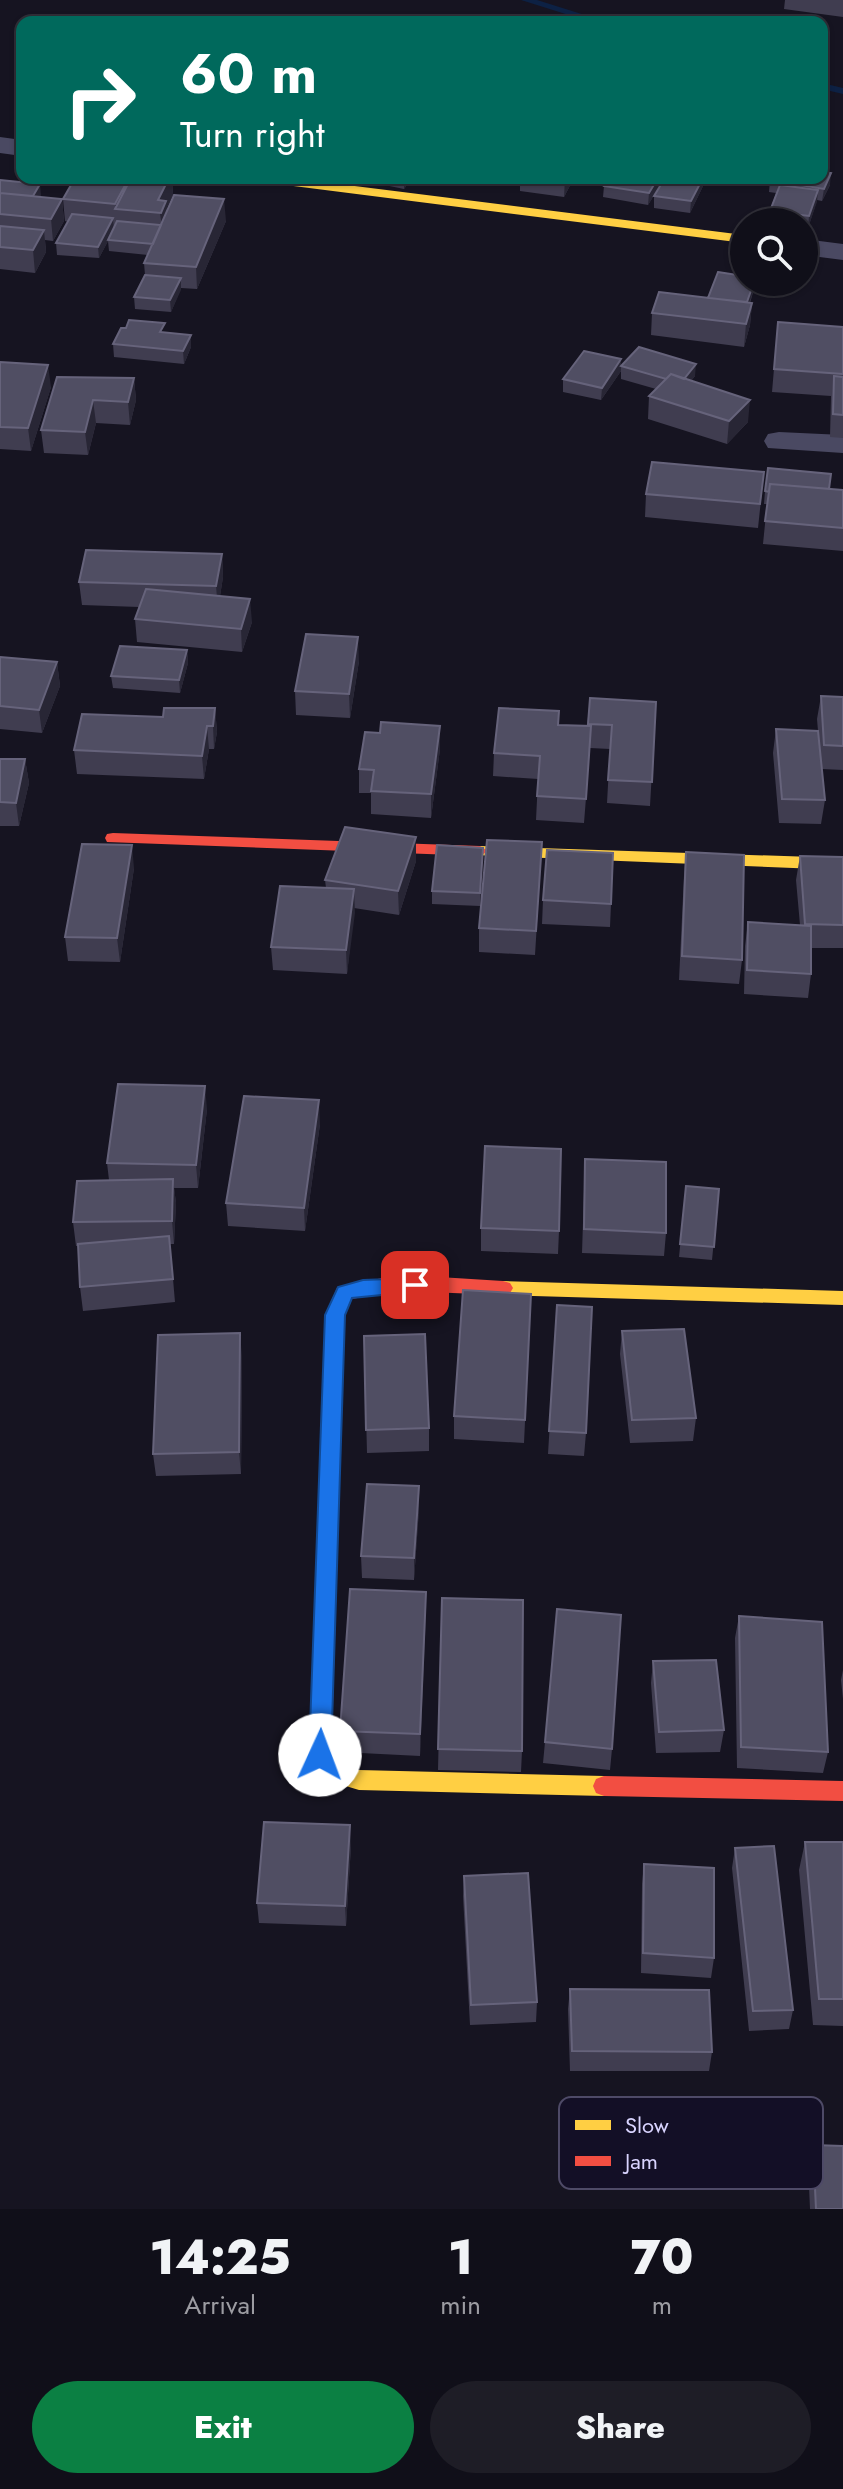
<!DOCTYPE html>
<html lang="en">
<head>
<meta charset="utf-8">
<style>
  body { margin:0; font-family:Jost,sans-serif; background:#1e1d26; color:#f1f3f6; height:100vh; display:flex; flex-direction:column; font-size:30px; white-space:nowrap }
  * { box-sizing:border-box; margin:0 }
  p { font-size:26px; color:#9c9ca2 }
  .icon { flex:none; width:44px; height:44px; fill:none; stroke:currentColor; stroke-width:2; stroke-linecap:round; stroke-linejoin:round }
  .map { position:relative; height:2209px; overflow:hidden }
  .panel { display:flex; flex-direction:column; background:#100f19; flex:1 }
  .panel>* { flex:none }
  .banner { position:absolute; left:16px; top:16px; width:812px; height:168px; border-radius:16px; box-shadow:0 2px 6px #0004,0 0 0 2px #302f38; background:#00695c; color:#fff; overflow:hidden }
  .fabs { position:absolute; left:730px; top:208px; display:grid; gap:16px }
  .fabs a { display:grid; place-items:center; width:88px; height:88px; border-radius:50%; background:#100f19; box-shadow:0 2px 6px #0004,0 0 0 2px #302f38; font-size:40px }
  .pin { position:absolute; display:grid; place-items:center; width:68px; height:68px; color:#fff; margin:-34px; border-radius:16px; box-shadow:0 4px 12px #0006 }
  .me { position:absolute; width:88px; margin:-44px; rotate:2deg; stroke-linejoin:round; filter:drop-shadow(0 0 6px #0008) }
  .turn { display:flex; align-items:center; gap:28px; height:168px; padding:0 32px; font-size:36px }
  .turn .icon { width:104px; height:104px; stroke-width:2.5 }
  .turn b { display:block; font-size:56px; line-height:68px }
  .eta { display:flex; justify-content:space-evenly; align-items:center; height:136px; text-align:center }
  .eta b { font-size:48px; font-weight:800; line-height:56px }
  .button { display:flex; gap:16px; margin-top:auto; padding:16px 32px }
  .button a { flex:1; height:92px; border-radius:48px; background:#0b8043; color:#fff; font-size:32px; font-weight:800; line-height:92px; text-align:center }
  .button a+a { background:#1e1d26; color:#f1f3f6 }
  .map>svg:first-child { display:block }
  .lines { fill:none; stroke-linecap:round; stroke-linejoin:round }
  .stream { fill:#0d2144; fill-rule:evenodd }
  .street { fill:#4a4962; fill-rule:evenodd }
  .slow { fill:#ffcf43; fill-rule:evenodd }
  .jam { fill:#f24e42; fill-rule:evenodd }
  .wall { fill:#403d50 }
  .shaded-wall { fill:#282635 }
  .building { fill:#504e63; stroke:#66637b; stroke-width:2 }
  .route { fill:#1a73e8; stroke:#114b97; stroke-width:2 }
  .key { fill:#130f26; stroke:#4e4a67; stroke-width:2 }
  .key-label { font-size:22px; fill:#d9d4ff }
</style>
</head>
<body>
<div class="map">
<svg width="843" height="2209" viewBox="0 0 843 2209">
  <rect width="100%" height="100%" fill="#161421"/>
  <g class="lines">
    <!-- stream -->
    <path class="stream" d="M521 0H537L607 22H591Z
      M822 83 843 88V94L822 89Z"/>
    <!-- street -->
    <path class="street" d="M0 137 22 140V156L0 153Z
      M804 239 843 244V260L804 255Z
      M779 432 843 435V453L768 448 764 441 768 434Z"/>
    <!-- slow -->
    <path class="slow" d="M256 178H291L744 235V243L262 182Z
      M480 846 843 858V870L474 855 472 851Z
      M503 1281 843 1291V1305L503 1295 496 1293 493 1288 496 1283Z
      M322 1692 330 1695 333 1702 331 1752 345 1766 359 1770 604 1776 612 1779 615 1786 612 1793 604 1796 359 1790C337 1784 319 1777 309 1755L311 1702 314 1695Z"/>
    <!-- jam -->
    <path class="jam" d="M113 833 480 846 488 851 480 856 107 842 105 838 107 834Z
      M423 1276 503 1281 510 1283 513 1288 510 1293 503 1295 402 1291 351 1299 345 1315 333 1702 330 1709 322 1712 314 1709 311 1702 325 1315 337 1288 382 1278Z
      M604 1776 843 1781V1801L604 1796 596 1793 593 1786 596 1779Z"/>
  </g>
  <!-- wall -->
  <path class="wall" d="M785 0H843V17L784 9Z
    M36 178H172L173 194 167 207V211L226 221 197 289 181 288 171 312 135 309 134 297 145 275 144 263 148 255 109 251 108 241 99 258 57 255 56 243 68 222 65 221 63 199 71 185 36 182Z
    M370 178H412L404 189 370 182Z
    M416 178H450L446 183Z
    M520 178H574L564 197 520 191Z
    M606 178H724L720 185 705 182 690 213 654 208V196L662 182 648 205 603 197 604 186 607 180Z
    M0 180 41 196V197L62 199 64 221 53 241 45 240 46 252 35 273 0 269Z
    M770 180 830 185 822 201 817 200 808 228H804V222H768L770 211 776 193 769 192Z
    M744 282H755L754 289 750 303H752L750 325 744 347 651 335 652 313 708 298Z
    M778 322 843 327V438L830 437 831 396 772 392Z
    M165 333 191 335V347L184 364 114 357 113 344Z
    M621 359V371L601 400 563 392V379Z
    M0 362 51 387 31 451 0 449Z
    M621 366 695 376 691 381 748 422 727 444 648 419 649 396 656 389 621 379Z
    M134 378 136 400 130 425 96 423 88 455 44 453 41 430Z
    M764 472 758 528 645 517 646 494Z
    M829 489 843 490V551L763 544 767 504H764L765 491Z
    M222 554 223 577 220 596 252 622 242 652 137 642 135 619 139 607 82 605 79 582Z
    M187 650 188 663 180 693 113 688 111 676Z
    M0 657 57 662 60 686 42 733 0 729Z
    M359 661 350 718 296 715 295 691Z
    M821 696 843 697V770L822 769 825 800 821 824 779 823 773 753 776 729 818 731 817 719Z
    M590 698 656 702 650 806 607 803 610 749 590 748 584 823 536 820 538 779 493 776 494 753 559 725 587 726Z
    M215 708 217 732 214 749H209L204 779 77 774 74 750 163 717Z
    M440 749 431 818 371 814V793H359V769Z
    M0 759H25L29 783 19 826H0Z
    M542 842 535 955 479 952V928Z
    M483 848 480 906 432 904V891Z
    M686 852 742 960 739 984 679 980 684 875Z
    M800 856 843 857V948H811V974L808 998 744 994 745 946 748 922 800 925 796 880Z
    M416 861 399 915 354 908 347 974 273 970 271 947 326 888 325 880Z
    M134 868 120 962 68 961 65 937Z
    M543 900 611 904 610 927 542 924Z
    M207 1109 198 1188H174L176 1203 174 1244H170L175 1302 83 1311 80 1287 78 1246H76L73 1222 109 1180 107 1163Z
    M320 1124 305 1231 228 1226 226 1203Z
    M585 1159 666 1233 664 1256 582 1253Z
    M686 1186 719 1189 712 1260 679 1257Z
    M481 1228 559 1231 558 1254 481 1251Z
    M531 1294 524 1443 454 1439V1416Z
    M557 1305 586 1433 584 1456 548 1454Z
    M622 1331 696 1418 693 1441 630 1443 620 1354Z
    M364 1336 429 1428V1451L367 1453Z
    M242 1356 241 1474 156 1476 153 1454Z
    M419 1486V1509L414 1580 362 1578 361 1556Z
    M426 1592 420 1756 341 1752 340 1731Z
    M442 1598 522 1751 521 1772 438 1770Z
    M739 1616 828 1752 823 1773 737 1768 735 1638Z
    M653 1661 724 1730 720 1752 656 1753 651 1683Z
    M843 1670V1699L841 1680Z
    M545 1742 612 1749 610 1770 543 1763Z
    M805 1842H843V2026L813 2025 799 1870Z
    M351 1846 346 1926 259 1923 257 1903Z
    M735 1848 793 2010 789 2029 749 2031 732 1868Z
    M644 1864 714 1958 711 1978 641 1973 642 1884Z
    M464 1876 537 2002 536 2022 470 2025 463 1896Z
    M570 1989 712 2052 709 2071H570L568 2009Z
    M813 2145 843 2209H810L808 2163Z"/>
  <!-- shaded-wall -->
  <path class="shaded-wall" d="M831 173 830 185 822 201 824 189Z
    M129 178H131L115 209V204Z
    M169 178H172L173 194 167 207 168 223 162 227 158 200Z
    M404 178H412L404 189Z
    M565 178H574L564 197Z
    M658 178H665L648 205 649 193Z
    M703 178H706L705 182 690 213 691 201Z
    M40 184 41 196 29 216 28 204Z
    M818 190 817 202 808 228 809 216Z
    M62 199 64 221 53 241 51 219Z
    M224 199 226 221 197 289 196 267Z
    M113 218 114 230 99 258 98 247Z
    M44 230 46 252 35 273 33 250Z
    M181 278V290L171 312 170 300Z
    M754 282H755L754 289 743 322 744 310Z
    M752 303 750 325 744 347 746 324Z
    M191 335V347L184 364 183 351Z
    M621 359V371L601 400 602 388Z
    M696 364 695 376 678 396 679 384Z
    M48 365 51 387 31 451 28 428Z
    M134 378 136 400 130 425 128 402Z
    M93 400 96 423 88 455 85 432Z
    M750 400 748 422 727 444 729 421Z
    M222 554 223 577 218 609 216 586Z
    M250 599 252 622 242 652 241 629Z
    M358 637 359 661 350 718 349 694Z
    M187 650 188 663 180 693 179 680Z
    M57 662 60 686 42 733 39 710Z
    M215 708 217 732 214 749 213 726Z
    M207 726 209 749 204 779 202 756Z
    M440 726V749L431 818V794Z
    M25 759 29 783 19 826 16 803Z
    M416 837V861L399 915 398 891Z
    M132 845 134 868 120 962 117 938Z
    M354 889 355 913 347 974 346 950Z
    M205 1086 207 1109 198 1188 196 1165Z
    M319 1100 320 1124 305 1231 304 1208Z
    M173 1179 176 1203 174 1244 172 1221Z
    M240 1333 242 1356 241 1474 239 1452Z
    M419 1486V1509L414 1580V1558Z
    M426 1592V1614L420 1756V1734Z
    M350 1825 351 1846 346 1926 345 1906Z"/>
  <!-- building -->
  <path class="building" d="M822 172 831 173 824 189 770 180 771 178H822Z
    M75 178H129L115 204 63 199Z
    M131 178H169L158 200 166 201 161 213 115 209Z
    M608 178H658L649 193 604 186Z
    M665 178H703L691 201 654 196Z
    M0 180 40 184 33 196 0 193Z
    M780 185 818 190 809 216 770 211Z
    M0 193 62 199 51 219 0 214Z
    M174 195 224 199 196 267 144 263Z
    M72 214 113 218 98 247 56 243Z
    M117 221 161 225 153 244 108 240Z
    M0 226 44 230 33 250 0 247Z
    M718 272 744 276V282H754L747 302 708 298Z
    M145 275 181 278 170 300 134 297Z
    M659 292 752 303 746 324 652 313Z
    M129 320 165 323 160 332 191 335 183 351 113 344 121 328H126Z
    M778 322 843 327V374L774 369Z
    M639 347 696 364 684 379 671 374 666 379 621 366Z
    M584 351 621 359 602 388 563 379Z
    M0 362 48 365 28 428 0 427Z
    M671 374 750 400 729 421 649 396Z
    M834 376 843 377V415L833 414Z
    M57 377 134 378 128 402 93 400 85 432 41 430Z
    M652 462 764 472 760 504 646 494Z
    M768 468 831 474 829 489 770 484 769 492 765 491Z
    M770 484 843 490V528L765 521Z
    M86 550 222 554 216 586 79 582Z
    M146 589 250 599 241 629 135 619Z
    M306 634 358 637 349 694 295 691Z
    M120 646 187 650 179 680 111 676Z
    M0 657 57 662 39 710 0 706Z
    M821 696 843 697V746L824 745Z
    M590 698 656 702 652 782 608 780 612 725 588 724Z
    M164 708H215L213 726H207L202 756 74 750 82 714 163 717Z
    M499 708 559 711 558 725 591 726 586 799 537 796 540 756 494 753Z
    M381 722 440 726 431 794 371 791 374 770 359 769 365 732 380 733Z
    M776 729 818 731 825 800 782 799Z
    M0 759H25L16 803 0 802Z
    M345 827 416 837 398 891 325 880Z
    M487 840 542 842 536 931 479 928Z
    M82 844 132 845 117 938 65 937Z
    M437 845 483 848 480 893 432 891Z
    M547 850 613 853 611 904 543 900Z
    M686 852 744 855 742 960 682 956Z
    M800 856 843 857V925L805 924Z
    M280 886 354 889 346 950 271 947Z
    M748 922 811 926V974L747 970Z
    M118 1084 205 1086 196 1165 107 1163Z
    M244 1096 319 1100 304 1208 226 1203Z
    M485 1146 561 1149 559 1231 481 1228Z
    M585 1159 666 1162V1233L584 1229Z
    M173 1179 172 1221 73 1222 77 1181Z
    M686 1186 719 1189 714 1247 680 1244Z
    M169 1236 173 1279 80 1287 78 1244Z
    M463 1290 531 1294 525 1420 454 1416Z
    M557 1305 592 1307 586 1433 549 1431Z
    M684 1329 696 1418 632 1420 622 1331Z
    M240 1333 239 1452 153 1454 158 1335Z
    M425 1334 429 1428 366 1430 364 1336Z
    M367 1484 419 1486 414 1558 361 1556Z
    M350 1589 426 1592 420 1734 340 1731Z
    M442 1598 523 1600 522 1751 438 1749Z
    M557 1609 621 1615 612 1749 545 1742Z
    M739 1616 822 1622 828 1752 741 1747Z
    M716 1660 724 1730 659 1732 653 1661Z
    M264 1822 350 1825 345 1906 257 1903Z
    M805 1842H843V1999H819Z
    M774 1846 793 2010 753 2011 735 1848Z
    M644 1864 714 1868V1958L643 1953Z
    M528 1873 537 2002 471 2005 464 1876Z
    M570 1989 709 1990 712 2052 572 2051Z
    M813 2145 843 2146V2209H816Z"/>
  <!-- route -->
  <path class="route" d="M415 1278 422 1280 424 1285 422 1291 352 1298 345 1315 331 1755 328 1762 320 1765 312 1762 309 1755 325 1315 338 1287 363 1280Z"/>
  <!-- legend -->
  <rect x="559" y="2097" width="264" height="92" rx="12" class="key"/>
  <rect x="575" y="2120" width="36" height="10" fill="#ffcf43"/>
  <rect x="575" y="2156" width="36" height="10" fill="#f24e42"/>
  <g class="key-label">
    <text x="625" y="2133">Slow</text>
    <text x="625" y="2169">Jam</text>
  </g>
</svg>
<div class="fabs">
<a><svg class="icon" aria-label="search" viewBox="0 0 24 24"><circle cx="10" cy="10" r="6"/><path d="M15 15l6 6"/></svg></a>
</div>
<div class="pin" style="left:415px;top:1285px;background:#d93025"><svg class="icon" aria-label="arrive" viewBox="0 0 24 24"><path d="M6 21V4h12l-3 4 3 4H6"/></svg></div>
<svg class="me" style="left:320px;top:1755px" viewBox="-20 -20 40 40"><circle r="19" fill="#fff"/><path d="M0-13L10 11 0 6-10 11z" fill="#1a73e8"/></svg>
<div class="banner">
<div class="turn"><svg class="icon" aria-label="right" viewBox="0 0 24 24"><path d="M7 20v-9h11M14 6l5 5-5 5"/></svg><div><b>60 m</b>Turn right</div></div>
</div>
</div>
<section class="panel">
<div class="eta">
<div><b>14:25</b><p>Arrival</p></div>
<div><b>1</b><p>min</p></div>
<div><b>70</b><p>m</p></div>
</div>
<div class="button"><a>Exit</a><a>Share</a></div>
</section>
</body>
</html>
